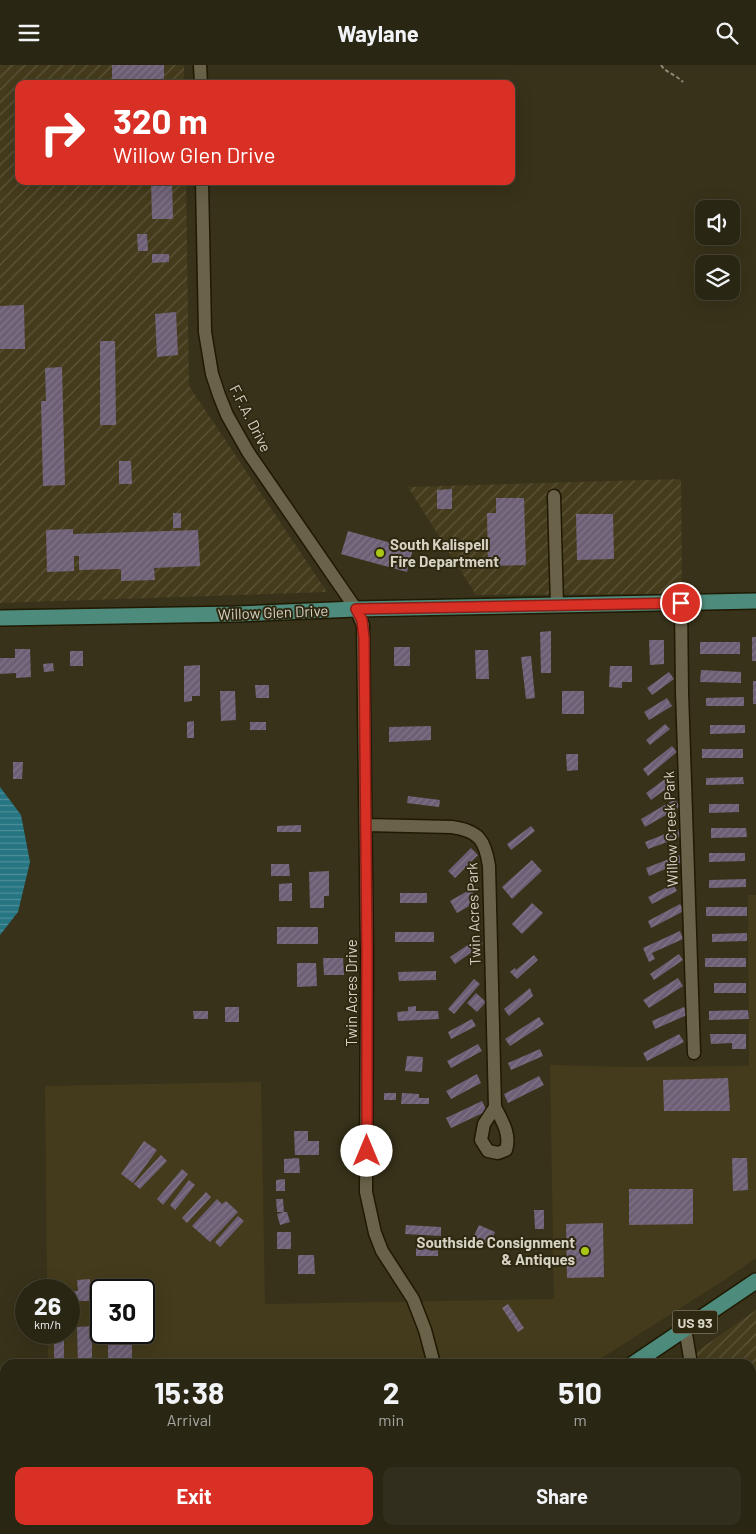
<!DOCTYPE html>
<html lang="en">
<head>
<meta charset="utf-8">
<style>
  body { margin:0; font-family:Barlow,sans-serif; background:#322e1d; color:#f1f3f6; height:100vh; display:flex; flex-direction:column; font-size:19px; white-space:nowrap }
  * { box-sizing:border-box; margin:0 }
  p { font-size:16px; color:#a5a5a0 }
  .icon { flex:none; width:28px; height:28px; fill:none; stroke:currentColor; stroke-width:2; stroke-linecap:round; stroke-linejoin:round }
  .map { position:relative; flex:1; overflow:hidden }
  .sheet { position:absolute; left:0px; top:1294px; width:756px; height:176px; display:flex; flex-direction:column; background:#2a2614; border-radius:15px 15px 0 0; box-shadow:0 5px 20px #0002,0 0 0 1px #464334 }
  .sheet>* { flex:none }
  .hud { position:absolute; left:15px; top:15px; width:500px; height:105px; border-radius:10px; box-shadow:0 5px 20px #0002,0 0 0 1px #464334; background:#d93025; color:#fff; overflow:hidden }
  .fabs { position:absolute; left:695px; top:135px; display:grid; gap:10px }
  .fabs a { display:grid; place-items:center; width:45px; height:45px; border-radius:10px; background:#2a2614; box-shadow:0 5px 20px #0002,0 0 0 1px #464334; font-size:25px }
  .speed { position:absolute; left:15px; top:1214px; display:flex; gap:10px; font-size:25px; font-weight:700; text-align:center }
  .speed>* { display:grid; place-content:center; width:65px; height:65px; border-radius:50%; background:#2a2614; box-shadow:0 5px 20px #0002,0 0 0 1px #464334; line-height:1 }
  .speed small { font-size:12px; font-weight:400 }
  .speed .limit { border:2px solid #111; border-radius:8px; background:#fff; color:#111 }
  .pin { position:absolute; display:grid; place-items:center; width:42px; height:42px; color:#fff; margin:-21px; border:2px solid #fff; border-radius:50%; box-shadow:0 1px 5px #0007 }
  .me { position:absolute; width:55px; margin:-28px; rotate:0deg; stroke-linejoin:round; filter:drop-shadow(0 0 4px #0008) }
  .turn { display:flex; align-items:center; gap:18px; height:105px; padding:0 15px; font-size:22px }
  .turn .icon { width:65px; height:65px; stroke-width:2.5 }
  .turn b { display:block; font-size:35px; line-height:42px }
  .eta { display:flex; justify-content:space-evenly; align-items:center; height:85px; text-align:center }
  .eta b { font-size:30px; font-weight:700; line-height:35px }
  .action { display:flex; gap:10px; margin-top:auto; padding:10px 15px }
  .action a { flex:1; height:58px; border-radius:10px; background:#d93025; color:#fff; font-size:20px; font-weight:700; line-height:58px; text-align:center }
  .action a+a { background:#322e1d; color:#f1f3f6 }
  header { display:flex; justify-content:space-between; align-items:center; height:65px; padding:0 15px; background:#2a2614; font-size:22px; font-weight:700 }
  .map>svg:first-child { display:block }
  .built { fill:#443b1c; fill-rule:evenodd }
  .industrial { fill:url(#industrial-furrows) }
  .water { fill:url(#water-rules) }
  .building { fill:url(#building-hatch) }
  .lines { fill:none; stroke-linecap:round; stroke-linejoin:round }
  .minor-casing { stroke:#201903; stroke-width:15 }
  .major-casing { stroke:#201903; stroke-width:18 }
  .path { stroke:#8f8a77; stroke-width:2; stroke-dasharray:4 2.5; stroke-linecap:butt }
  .minor { stroke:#6a634a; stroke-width:12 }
  .major { stroke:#4d8c7c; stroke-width:15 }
  .route-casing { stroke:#8d1f18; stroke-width:12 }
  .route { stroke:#d93025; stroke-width:9 }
  .poi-dot { fill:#aac717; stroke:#2e2810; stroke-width:2 }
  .labels { text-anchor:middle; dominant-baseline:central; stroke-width:4; stroke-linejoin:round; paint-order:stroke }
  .shield { fill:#2e2810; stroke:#a49f8e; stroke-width:1 }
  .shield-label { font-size:14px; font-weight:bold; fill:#d6d2c4 }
  .street-label { font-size:15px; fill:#d6d2c4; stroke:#2e2810 }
  .poi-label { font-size:15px; font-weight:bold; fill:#d6d2c4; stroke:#2e2810; text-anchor:start }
</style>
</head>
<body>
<header><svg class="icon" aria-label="menu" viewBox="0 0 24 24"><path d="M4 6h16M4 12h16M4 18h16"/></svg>Waylane<svg class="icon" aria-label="search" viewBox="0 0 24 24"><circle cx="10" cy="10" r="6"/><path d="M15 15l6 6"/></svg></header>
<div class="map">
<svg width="756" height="1469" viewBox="0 0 756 1469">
  <defs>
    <pattern id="industrial-furrows" width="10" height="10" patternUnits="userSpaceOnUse" patternTransform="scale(1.25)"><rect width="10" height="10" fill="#443b1c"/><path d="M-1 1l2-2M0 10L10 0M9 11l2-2" fill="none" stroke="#5e563b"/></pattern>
    <pattern id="water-rules" width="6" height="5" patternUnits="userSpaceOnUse" patternTransform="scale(1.25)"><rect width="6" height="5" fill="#257583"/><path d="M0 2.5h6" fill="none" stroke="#4e8e98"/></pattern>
    <pattern id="building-hatch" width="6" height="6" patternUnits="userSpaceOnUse" patternTransform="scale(1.25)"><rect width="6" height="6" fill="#6d5f75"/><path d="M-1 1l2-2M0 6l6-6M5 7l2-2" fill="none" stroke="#817587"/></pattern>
  </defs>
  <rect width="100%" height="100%" fill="#38321a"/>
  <!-- built -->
  <path class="built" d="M748 830H756V1193L723 1216 592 1299H48V1268H69V1225H47L45 1021 261 1017 265 1239 554 1234 550 1000 630 1002 749 1001ZM101 1225H144V1268H101Z
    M51 1465H349L343 1469H51Z
    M431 1465H562V1469H425Z"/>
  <!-- industrial -->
  <path class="industrial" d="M0 0H184V19H19V116H186L189 321 327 527 0 538Z
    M681 414 682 529 476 530 408 422Z
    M756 1245V1469H562V1465H751V1299H679Z"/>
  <!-- water -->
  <path class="water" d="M0 722 21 750 30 797 18 847 0 870Z"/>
  <!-- building -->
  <path class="building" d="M112 0H164V19H112Z
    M151 116H172L173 154H152Z
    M137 169H147L148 186H138Z
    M152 189H169V197L152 198Z
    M24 240 25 284H0V241Z
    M176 247 178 290 157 292 155 249Z
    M100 276H115L116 360H100Z
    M62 302 65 420 43 421 41 336H46L45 303Z
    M119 396H131L132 419H119Z
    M452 424V444H437V425Z
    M496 433H524L526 500 488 501 487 448H496Z
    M173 448H181V463H173Z
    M576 449H613L614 494 577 495Z
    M73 464V469L198 465 200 501 154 503 155 515 121 516V504L79 505V491H74V506L47 507 46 465Z
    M348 466 413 484 407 507 341 489Z
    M551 566V608H541L540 567Z
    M752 572H756V596H752Z
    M649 575H664V599L650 600Z
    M700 577H740V589H700Z
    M394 582H410V601H394Z
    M15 584H30L31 612 16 613V608L0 609V593H15Z
    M475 585H488L489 614H476Z
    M70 586H83V601H70Z
    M531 591 535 633 526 634 521 592Z
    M53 598 54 606 44 607 43 599Z
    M200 600V631H192V636L184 637V601Z
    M610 601H632V617H622V623L609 622Z
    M701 605 741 607V618L700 617Z
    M669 607 674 614 652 630 647 623Z
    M753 616H756V639H753Z
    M255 620H269V633H256Z
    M220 626H235L236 655 221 656Z
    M562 626H584V649H562Z
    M744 632V641H706V633Z
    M667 633 672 641 649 655 644 647Z
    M194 656V673H187V657Z
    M250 657H266V665H250Z
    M665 659 670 664 650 680 646 675Z
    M710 660H745V668L710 669Z
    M431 661V675L389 677V662Z
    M672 681 677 687 648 711 643 704Z
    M702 684H743V693H702Z
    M566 689H578V705L567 706Z
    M13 697H23L22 714H13Z
    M669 711 674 718 651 735 646 728Z
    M743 712 744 719 706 720V713Z
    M408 731 440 735 439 742 407 738Z
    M675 734 680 742 645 762 641 754Z
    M709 739H739V747L709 748Z
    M301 760V767H277V761Z
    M531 761 535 766 511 785 507 779Z
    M711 763H746L747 772 711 773Z
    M678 764 681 772 648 784 645 777Z
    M471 783 478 790 455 813 448 806Z
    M709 788H745V796L709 797Z
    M679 790 682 797 649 811 646 803Z
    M532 795 542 806 512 834 502 822Z
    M271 799H289L290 811H271Z
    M329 806V831H324V843H310L309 807Z
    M746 814V822L709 823V815Z
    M292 818V836H279V819Z
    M673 819 677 826 652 839 648 832Z
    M471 824 478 836 457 848 450 836Z
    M400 828H427V838H400Z
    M532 838 543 848 522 869 512 859Z
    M680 839 684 846 651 863 648 856Z
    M706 842H747V851H706Z
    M277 862H318V879H277Z
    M680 866 683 874 652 888 655 894 649 897 643 883Z
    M395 867H434V877H395Z
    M747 868V876L712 877V869Z
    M478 873 483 879 455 899 450 892Z
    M679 889 683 895 654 915 650 909Z
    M534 890 538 895 517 914 510 907 515 903 516 905Z
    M323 893H343L344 910H324Z
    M705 893H746V902H705Z
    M297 898H316L317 921 297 922Z
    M436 906V915L399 916 398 907Z
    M678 913 683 921 649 943 643 935Z
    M474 914 480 919 454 949 448 944Z
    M714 918H746V928H714Z
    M530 923 533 931 509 951 504 944Z
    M476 928 486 937 477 947 467 938Z
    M416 941V946H438L439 954 398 956 397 947 408 946V942Z
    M225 942H239V957H225Z
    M684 942 687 950 655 964 652 956Z
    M748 945 749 954 709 955V946Z
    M193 946H208V954H194Z
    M539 952 544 959 510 981 505 974Z
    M472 954 476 961 451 974 448 967Z
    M679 969 684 977 647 996 643 988Z
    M710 969H746V984H732V978L711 979Z
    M478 979 482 986 451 1003 447 996Z
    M540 984 543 991 511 1005 508 998Z
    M407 991 423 992 422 1007 405 1006Z
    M477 1009 481 1018 451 1034 446 1026Z
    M539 1011 544 1020 508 1038 504 1029Z
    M728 1013 730 1046H664L663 1015Z
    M384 1028H396V1035H384Z
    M402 1028 419 1029V1033H429V1039H401Z
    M482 1036 487 1046 451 1063 446 1053Z
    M294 1066H308V1076H319V1090H295Z
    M144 1076 157 1085 133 1118 121 1109Z
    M161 1090 167 1096 140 1124 134 1119Z
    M299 1093 300 1108H284V1094Z
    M732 1093H747L748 1125 733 1126Z
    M182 1104 188 1109 163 1140 157 1134Z
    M285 1114V1126H276V1115Z
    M189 1115 195 1120 175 1145 170 1140Z
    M629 1124H693V1159L629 1160Z
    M206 1127 211 1132 187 1158 182 1153Z
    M217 1134 222 1139 226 1136 238 1147 210 1177 192 1161Z
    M276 1134H283L284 1147H277Z
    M534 1145H544V1164H535Z
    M283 1147H287L290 1157 280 1160 277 1149Z
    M238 1151 244 1156 220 1182 215 1177Z
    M603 1158 604 1212 567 1213 566 1159Z
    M406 1160 441 1162V1171L405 1169Z
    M479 1160 495 1167 490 1180 473 1173Z
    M277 1167H291V1184H277Z
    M431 1178V1186L438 1185V1191H416V1179Z
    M298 1190H314L315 1209H298Z
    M90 1214 91 1236H74V1226H78L77 1215Z
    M508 1239 524 1263 518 1267 502 1243Z
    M92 1261V1299H78L77 1262Z
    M54 1268H64V1299H54Z
    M108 1268H132V1299H108Z"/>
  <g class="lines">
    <!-- minor casing -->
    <g class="minor-casing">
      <path id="minor" d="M200 0 201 19
        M202 116 205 267 212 309 219 330 227 350 248 387 356 544 363 560 367 887 366 1127 375 1168 382 1186 413 1234 425 1265 434 1299
        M554 431 557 541
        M681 538 682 627 694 988
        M366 760 452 762C479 766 485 775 489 801L495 1042 484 1059 481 1075 488 1086 498 1088 506 1085C511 1069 502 1056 495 1042
        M685 1263 691 1299
        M404 1465 406 1469
        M723 1465 724 1469"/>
    </g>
    <!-- major casing -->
    <g class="major-casing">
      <path id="major" d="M0 553 237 549 356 544 756 536
        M633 1299 756 1216
        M383 1469 389 1465"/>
    </g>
    <!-- path -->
    <path class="path" d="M661 0C666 8 675 9 683 17"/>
    <!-- minor -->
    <use href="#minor" class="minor"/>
    <!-- major -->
    <use href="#major" class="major"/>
  </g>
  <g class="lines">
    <!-- route casing -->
    <g class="route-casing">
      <path id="route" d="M367 1086V887L364 573 362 555 356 544 681 538"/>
    </g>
    <!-- route -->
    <use href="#route" class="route"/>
  </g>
  <!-- markers -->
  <g class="poi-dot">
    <circle cx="380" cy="488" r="5"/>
    <circle cx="585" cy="1186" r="5"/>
  </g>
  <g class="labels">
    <!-- shield labels -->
    <rect class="shield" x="672.5" y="1245.5" width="45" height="23" rx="4"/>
    <g class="shield-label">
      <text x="695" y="1257">US 93</text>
    </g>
    <!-- street labels -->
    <g class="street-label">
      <text transform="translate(251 353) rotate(63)">F.F.A. Drive</text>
      <text transform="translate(273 547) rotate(-2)">Willow Glen Drive</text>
      <text transform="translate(670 764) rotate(-92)">Willow Creek Park</text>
      <text transform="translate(473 849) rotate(-92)">Twin Acres Park</text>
      <text transform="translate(351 928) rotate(-90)">Twin Acres Drive</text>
    </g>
    <!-- poi labels -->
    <g class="poi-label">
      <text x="390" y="479">South Kalispell<tspan x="390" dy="17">Fire Department</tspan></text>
      <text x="575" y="1177" text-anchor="end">Southside Consignment<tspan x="575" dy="17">&amp; Antiques</tspan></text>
    </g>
  </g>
</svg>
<div class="fabs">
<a><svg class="icon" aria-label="sound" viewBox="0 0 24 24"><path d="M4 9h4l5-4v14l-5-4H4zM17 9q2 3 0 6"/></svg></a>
<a><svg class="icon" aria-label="layers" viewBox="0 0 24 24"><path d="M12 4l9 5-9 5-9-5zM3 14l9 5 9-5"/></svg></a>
</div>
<div class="speed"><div>26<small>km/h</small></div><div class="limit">30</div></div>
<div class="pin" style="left:681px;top:538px;background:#d93025"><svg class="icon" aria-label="arrive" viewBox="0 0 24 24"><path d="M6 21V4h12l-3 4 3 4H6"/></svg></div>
<svg class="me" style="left:367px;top:1086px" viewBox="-20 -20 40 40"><circle r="19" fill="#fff"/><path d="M0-13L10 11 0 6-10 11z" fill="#d93025"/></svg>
<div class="hud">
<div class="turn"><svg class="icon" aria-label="right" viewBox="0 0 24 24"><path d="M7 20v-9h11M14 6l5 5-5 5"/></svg><div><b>320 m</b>Willow Glen Drive</div></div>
</div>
<section class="sheet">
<div class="eta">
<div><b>15:38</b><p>Arrival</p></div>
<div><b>2</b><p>min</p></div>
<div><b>510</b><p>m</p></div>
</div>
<div class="action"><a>Exit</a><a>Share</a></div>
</section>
</div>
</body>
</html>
